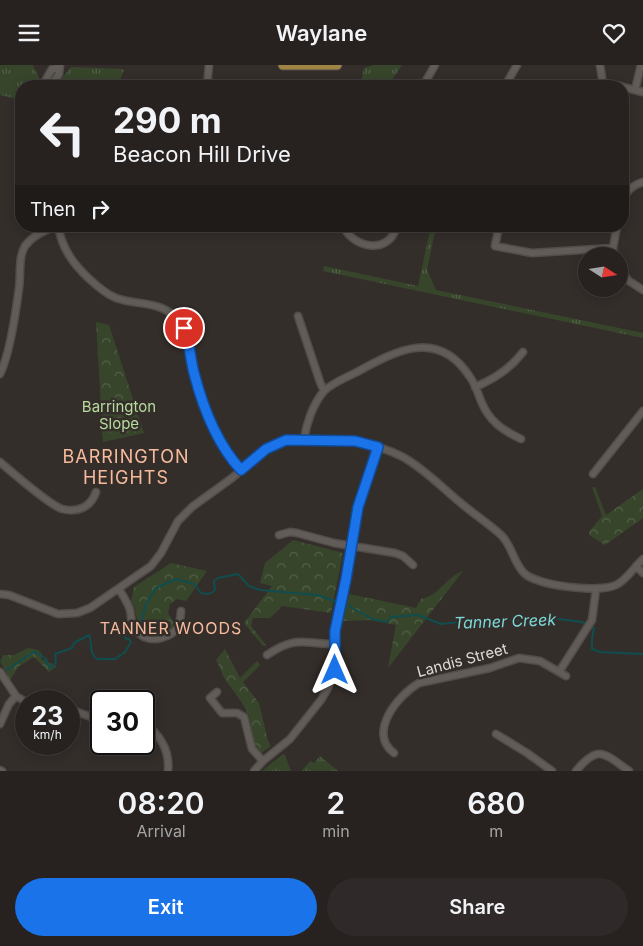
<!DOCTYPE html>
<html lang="en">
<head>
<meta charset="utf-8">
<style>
  body { margin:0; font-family:Inter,sans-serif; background:#2f2a29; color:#f1f3f6; height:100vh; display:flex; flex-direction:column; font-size:19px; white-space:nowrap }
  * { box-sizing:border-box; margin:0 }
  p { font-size:16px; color:#a4a4a5 }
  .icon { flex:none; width:28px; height:28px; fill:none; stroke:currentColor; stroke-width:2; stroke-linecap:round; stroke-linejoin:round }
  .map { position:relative; height:706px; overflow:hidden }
  .drawer { display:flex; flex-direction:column; background:#272220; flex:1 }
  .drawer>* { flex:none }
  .hud { position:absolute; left:15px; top:15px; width:614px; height:152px; border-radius:20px; box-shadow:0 2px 12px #0003,0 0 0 1px #433f3e; background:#272220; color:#f1f3f6; overflow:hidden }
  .needle { width:32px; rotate:102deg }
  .tools { position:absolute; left:578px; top:182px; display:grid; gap:10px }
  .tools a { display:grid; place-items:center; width:50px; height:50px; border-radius:50%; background:#272220; box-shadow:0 2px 12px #0003,0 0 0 1px #433f3e; font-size:25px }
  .speed { position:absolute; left:15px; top:625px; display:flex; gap:10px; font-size:25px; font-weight:700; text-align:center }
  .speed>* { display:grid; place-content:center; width:65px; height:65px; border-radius:50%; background:#272220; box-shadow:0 2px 12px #0003,0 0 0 1px #433f3e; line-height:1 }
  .speed small { font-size:12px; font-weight:400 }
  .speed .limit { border:2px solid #111; border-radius:8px; background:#fff; color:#111 }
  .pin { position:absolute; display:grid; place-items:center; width:42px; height:42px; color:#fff; margin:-21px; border:2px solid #fff; border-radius:50%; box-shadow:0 1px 5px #0007 }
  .me { position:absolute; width:55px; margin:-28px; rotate:0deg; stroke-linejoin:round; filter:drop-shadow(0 0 4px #0008) }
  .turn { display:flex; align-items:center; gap:18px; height:105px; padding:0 15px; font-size:22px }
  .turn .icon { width:65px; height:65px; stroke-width:2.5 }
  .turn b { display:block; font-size:35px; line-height:42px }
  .then { display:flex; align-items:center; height:48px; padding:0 15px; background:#0003; gap:10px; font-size:19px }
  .eta { display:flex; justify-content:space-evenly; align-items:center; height:85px; text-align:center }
  .eta b { font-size:30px; font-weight:600; line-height:35px }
  .cta { display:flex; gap:10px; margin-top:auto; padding:10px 15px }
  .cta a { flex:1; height:58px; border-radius:30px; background:#1a73e8; color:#fff; font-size:20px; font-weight:600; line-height:58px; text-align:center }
  .cta a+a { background:#2f2a29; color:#f1f3f6 }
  header { display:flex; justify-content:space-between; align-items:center; height:65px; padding:0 15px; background:#272220; font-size:22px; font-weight:600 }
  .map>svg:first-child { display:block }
  .grass { fill:url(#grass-tufts) }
  .forest { fill:url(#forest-crowns) }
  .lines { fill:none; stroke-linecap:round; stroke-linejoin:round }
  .stream { stroke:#0f4d4e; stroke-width:2 }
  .minor-casing { stroke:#514d4a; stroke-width:9 }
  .major-casing { stroke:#514d4a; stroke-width:11 }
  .minor { stroke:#625c58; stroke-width:6 }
  .major { stroke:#9f8444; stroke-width:9 }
  .route-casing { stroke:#114b97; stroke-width:12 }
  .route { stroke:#1a73e8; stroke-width:9 }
  .labels { text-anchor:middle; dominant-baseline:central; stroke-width:5; stroke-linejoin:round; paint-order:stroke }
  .park-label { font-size:15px; fill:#b7da9d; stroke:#342e2b }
  .street-label { font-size:15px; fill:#dcd9d6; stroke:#342e2b }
  .water-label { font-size:16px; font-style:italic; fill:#7ad8d9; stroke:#342e2b }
  .neighbourhood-label { font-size:16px; letter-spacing:1px; fill:#f6ba9c; stroke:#342e2b }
  .quarter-label { font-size:18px; letter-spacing:1px; fill:#f6ba9c; stroke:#342e2b }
</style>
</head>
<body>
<header><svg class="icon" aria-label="menu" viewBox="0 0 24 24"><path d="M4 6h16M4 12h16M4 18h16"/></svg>Waylane<svg class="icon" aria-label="heart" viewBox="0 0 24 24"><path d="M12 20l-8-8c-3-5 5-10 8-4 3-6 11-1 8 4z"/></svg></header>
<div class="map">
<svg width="643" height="706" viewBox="0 0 643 706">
  <defs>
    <pattern id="grass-tufts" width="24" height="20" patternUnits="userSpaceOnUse" patternTransform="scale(1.25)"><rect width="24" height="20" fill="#37462b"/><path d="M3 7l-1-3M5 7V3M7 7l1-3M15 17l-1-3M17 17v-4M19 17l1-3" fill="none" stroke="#536049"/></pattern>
    <pattern id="forest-crowns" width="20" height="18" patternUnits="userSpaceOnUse" patternTransform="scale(1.25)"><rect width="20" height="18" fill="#37462b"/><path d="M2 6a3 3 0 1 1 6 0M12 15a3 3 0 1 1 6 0" fill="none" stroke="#536049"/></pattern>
  </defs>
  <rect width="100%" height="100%" fill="#342e2b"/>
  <!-- grass -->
  <path class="grass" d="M0 0H33L40 15 37 21H21V35L0 30Z
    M374 0H402L388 21 361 17 364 3Z
    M71 2 122 4 124 5 118 21H62L58 18Z
    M431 161H436L427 205 436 225 643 268V273L323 206 324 201 418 221Z
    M283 689 285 690 291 706H262Z
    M320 691 338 706H302L310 696 314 698Z"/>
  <!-- forest -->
  <path class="forest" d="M96 257 109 260 144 368 103 377Z
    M592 422H595L606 450 643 424V453L605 480 589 470V467L602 451Z
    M293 475 343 488 331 548 282 541 270 553H253L251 561 266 580 263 581 244 558 272 521 260 518 265 498Z
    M171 498 207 506 186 536 177 534 170 539 168 548 174 558 173 562 166 567 156 570 149 569 141 563 137 556 135 543 131 536 134 522Z
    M463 506 388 603 396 560 370 555 343 556 349 529 416 543 421 534C439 531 446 512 463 506Z
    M28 583 38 585 42 589 41 594 57 601 49 607 34 592 19 601 10 615 0 596 4 590H14Z
    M225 584 240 613 257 596 260 600 243 617 259 638 268 676 271 681 260 689C249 678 253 663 248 649 243 637 234 627 226 616 222 610 220 602 216 595Z"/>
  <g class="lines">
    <!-- stream -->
    <path class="stream" d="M349 541 372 554 387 557 391 552 418 550 441 559 489 554 528 556 543 552 582 557 594 563 592 574V584L600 587 643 589
      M141 558 146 539 156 523 176 514 194 519 201 528C207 529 211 530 215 525L214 516 218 513 238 509 249 521 260 525 317 530 335 536
      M7 605 32 588 36 587 47 595 46 598 51 603 56 597 55 589 72 583 74 578 89 570C93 579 88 587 97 594H115L125 587 131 577 129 574H126L124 569"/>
    <!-- minor casing -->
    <g class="minor-casing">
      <path id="minor" d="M600 0 603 19
        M42 21 52 4 59 2
        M51 21 59 9 60 0
        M207 21 209 0
        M423 21 435 0
        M505 21 517 0
        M597 21 603 19 620 21
        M622 22 643 27
        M635 25 641 0
        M622 137C626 126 632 120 643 117
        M58 161C60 171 63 181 69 190 77 204 101 227 116 233 139 241 162 235 179 256 191 269 190 290 194 306 201 341 217 379 241 405
        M343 161C354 184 389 190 397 161
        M499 161 495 181 532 188 613 183
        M614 191 613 183 617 161
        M619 204 629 216 643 225
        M298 251 320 317 324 326
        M0 309C10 289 16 246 19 223 21 209 18 193 25 181 33 170 45 165 57 161
        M475 322C495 314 510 304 523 287
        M304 375C306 359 313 339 324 326 332 318 347 312 357 307 397 285 438 263 470 312 475 319 478 328 481 336 489 356 502 365 521 374
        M0 397C13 408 48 439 62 444 78 448 91 442 96 427
        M593 409 643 346
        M279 470 290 467 297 468 334 478 395 488 403 491 413 500
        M636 501 643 508
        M119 524C123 531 128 538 130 545 131 550 131 556 133 561 140 574 154 577 167 571 179 566 180 558 181 546
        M0 529 9 530 58 549 77 548 90 543 151 501 161 488 178 456 192 442 232 413 266 384 281 376 292 375C331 376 367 373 403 392 426 405 442 423 462 439 475 450 489 459 501 470 512 480 513 497 524 508 537 521 599 528 616 520 627 515 634 502 643 494
        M267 590C296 570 303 579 335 579
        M0 607 16 631 26 637
        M559 607 592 555 596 524
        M217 627 210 633 222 648H237L244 652 252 684 263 696
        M69 644 94 653 101 654
        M144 658C160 669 170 686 168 706
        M0 659 9 639 16 631
        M496 669 527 688 552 706
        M394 688C367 668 398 630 419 618L490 603 519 593 540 596 566 611
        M0 705 2 706
        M254 706 263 696 290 674 321 635 328 623 335 605V566L346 515 358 442 378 382
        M576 706C598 679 604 688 629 706"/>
    </g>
    <!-- major casing -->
    <g class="major-casing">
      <path id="major" d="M283 0H337"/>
    </g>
    <!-- minor -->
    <use href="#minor" class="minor"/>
    <!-- major -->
    <use href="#major" class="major"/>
  </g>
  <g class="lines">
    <!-- route casing -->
    <g class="route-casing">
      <path id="route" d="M184 263C190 278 190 293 194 308 203 343 217 379 241 405L266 384 286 375 355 376 378 382 358 442 346 514 335 566V605"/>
    </g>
    <!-- route -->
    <use href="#route" class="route"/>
  </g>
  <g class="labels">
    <!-- park labels -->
    <g class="park-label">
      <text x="119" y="341">Barrington<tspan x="119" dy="17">Slope</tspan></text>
    </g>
    <!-- street labels -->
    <g class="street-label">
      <text transform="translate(462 595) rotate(-15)">Landis Street</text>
    </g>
    <!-- water labels -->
    <g class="water-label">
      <text transform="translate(505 556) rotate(-2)">Tanner Creek</text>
    </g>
    <!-- neighbourhood labels -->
    <g class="neighbourhood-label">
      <text x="171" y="563">TANNER WOODS</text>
    </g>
    <!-- quarter labels -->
    <g class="quarter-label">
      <text x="126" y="391">BARRINGTON<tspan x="126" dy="21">HEIGHTS</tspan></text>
    </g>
  </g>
</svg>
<div class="tools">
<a><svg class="needle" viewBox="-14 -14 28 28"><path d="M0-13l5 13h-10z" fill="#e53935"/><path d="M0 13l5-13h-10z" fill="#a4a4a5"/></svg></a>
</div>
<div class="speed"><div>23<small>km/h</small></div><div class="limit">30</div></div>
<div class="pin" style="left:184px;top:263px;background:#d93025"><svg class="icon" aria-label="arrive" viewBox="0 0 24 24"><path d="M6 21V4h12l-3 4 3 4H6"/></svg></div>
<svg class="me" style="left:335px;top:605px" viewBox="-20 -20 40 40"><path d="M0-17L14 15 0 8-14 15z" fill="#1a73e8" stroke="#fff" stroke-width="4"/></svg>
<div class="hud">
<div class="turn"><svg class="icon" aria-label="left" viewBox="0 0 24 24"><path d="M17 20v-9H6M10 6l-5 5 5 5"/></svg><div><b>290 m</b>Beacon Hill Drive</div></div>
<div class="then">Then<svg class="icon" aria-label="right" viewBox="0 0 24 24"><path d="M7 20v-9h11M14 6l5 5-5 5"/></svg></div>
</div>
</div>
<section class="drawer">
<div class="eta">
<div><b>08:20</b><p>Arrival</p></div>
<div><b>2</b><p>min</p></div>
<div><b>680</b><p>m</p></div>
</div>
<div class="cta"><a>Exit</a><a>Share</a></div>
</section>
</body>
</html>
